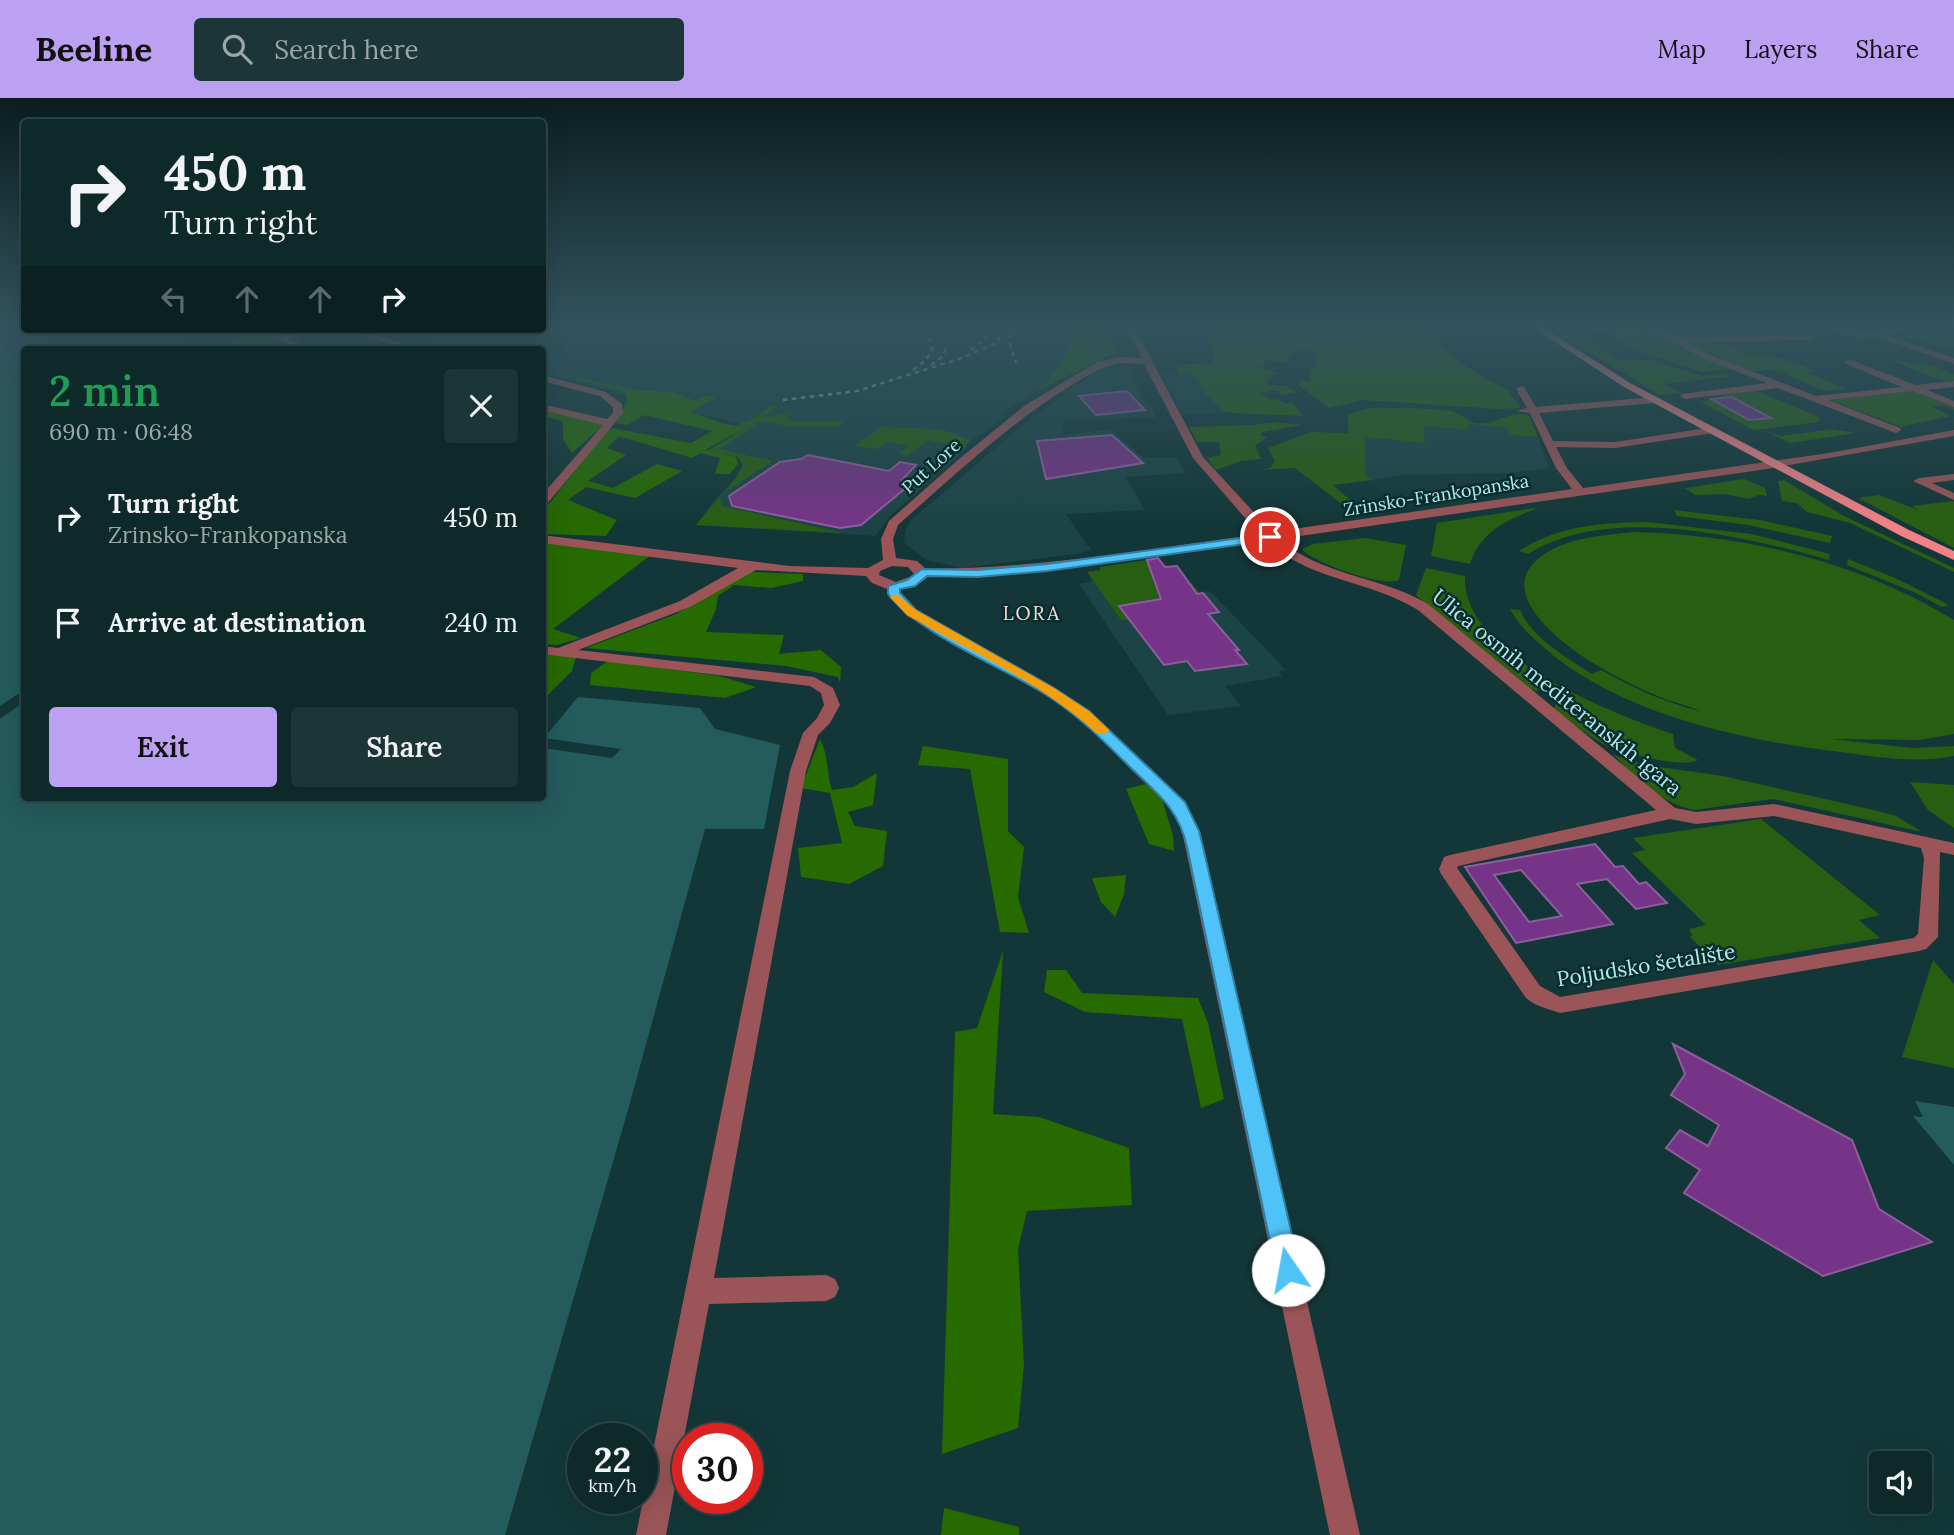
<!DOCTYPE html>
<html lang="en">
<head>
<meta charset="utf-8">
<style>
  body { margin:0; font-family:Lora,serif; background:#1c3536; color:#f1f3f6; height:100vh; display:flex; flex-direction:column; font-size:26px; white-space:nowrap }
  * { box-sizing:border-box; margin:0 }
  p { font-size:23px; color:#9ba6a8 }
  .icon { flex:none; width:38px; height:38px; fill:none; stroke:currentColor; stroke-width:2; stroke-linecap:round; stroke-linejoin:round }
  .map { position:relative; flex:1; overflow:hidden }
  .drawer { position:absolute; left:21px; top:248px; width:525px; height:455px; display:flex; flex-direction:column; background:#0e292a; border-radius:7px; box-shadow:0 7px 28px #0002,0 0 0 2px #2e4547 }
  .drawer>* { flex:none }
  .banner { position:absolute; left:21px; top:21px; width:525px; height:214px; border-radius:7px; box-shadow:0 7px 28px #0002,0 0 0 2px #2e4547; background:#0e292a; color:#f1f3f6; overflow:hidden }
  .controls { position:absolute; left:1869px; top:1353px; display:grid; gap:14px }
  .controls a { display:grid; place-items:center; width:63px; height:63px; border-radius:7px; background:#0e292a; box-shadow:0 7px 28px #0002,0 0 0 2px #2e4547; font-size:35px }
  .speed { position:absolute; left:567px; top:1325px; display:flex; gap:14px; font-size:35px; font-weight:700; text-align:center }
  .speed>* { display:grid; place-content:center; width:91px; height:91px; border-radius:50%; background:#0e292a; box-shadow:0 7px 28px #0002,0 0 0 2px #2e4547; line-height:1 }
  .speed small { font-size:18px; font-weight:400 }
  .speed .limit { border:10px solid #d22; background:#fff; color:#111 }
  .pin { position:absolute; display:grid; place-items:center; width:60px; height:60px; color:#fff; margin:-30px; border:4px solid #fff; border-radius:50%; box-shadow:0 2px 7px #0007 }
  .me { position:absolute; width:77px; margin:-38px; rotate:348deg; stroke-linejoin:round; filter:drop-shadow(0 0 5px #0008) }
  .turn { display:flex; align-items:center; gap:24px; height:147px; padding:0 28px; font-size:32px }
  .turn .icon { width:91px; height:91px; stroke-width:2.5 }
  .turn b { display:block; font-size:49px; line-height:60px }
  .lanes { display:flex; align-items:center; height:66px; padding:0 28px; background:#0003; justify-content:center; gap:35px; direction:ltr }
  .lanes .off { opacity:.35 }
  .round { display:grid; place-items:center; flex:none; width:74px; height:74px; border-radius:7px; background:#1c3536 }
  .head { display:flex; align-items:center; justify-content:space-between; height:119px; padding:0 28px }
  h1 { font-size:42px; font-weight:600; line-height:52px; color:#1e9e55 }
  .cta { display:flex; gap:14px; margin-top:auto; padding:14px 28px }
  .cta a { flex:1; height:80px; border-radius:7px; background:#bca0f2; color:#111; font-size:28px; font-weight:600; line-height:80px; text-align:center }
  .cta a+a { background:#1c3536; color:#f1f3f6 }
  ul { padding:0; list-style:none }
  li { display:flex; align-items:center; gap:21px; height:105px; padding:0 28px }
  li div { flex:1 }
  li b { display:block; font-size:26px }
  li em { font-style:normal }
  header { display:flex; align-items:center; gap:42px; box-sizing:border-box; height:98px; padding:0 35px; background:#bca0f2; color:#111 }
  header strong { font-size:33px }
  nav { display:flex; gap:38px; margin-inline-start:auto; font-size:24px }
  .search { width:490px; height:63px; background:#1c3536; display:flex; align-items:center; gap:18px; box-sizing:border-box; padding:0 24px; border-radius:7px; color:#9ba6a8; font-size:26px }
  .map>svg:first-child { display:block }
  .built { fill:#1c4446 }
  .green { fill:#285e11 }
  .forest { fill:#266a00 }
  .water { fill:#245b5d }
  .building { fill:#753487; stroke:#8d5f9a; stroke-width:2; fill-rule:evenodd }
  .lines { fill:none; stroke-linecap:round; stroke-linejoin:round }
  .minor { fill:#9b5558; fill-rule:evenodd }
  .major { fill:#f28186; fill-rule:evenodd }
  .rail { stroke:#81afb0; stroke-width:2.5; stroke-dasharray:4.5 4.5; stroke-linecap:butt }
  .route { fill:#4fc3f7; stroke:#337fa1; stroke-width:2 }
  .slow { fill:#f59e0b }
  .labels { text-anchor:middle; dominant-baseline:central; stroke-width:5; stroke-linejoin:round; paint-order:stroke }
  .far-street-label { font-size:18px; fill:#b6e8ea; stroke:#072d2e }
  .far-neighbourhood-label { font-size:19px; letter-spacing:2px; fill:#fcd8d8; stroke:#072d2e }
  .street-label { font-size:21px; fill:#b6e8ea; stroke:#072d2e }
</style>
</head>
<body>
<header>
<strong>Beeline</strong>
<div class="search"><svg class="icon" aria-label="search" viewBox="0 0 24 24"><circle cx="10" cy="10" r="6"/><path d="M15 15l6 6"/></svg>Search here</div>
<nav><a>Map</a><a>Layers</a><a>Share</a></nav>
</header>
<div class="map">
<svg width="1954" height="1437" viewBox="0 0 1954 1437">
  <rect width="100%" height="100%" fill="#133738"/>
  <!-- built -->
  <path class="built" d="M543 227H1079L1060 268 1039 292 1003 314 1006 317 1003 321 970 344 966 351 890 418 875 438 696 427 717 399 734 383 743 368 738 359 708 353 747 328 543 276 542 252H453L369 231H542Z
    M1656 227H1799L1829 237 1676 240Z
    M82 231H236L168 252H76Z
    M1120 269 1130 273 1142 301 1151 309 1157 320 1063 323V337L1110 331 1143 360H1177L1185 375 1126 379 1145 412 1066 416 1091 452 1076 456 962 470 927 462 904 445 905 432 912 421 1025 325 1096 274Z
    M1179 274 1197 279 1208 299 1218 303 1223 313 1232 315 1183 317 1161 275Z
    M1468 326 1507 330 1509 337 1538 339 1549 370 1508 375 1405 377 1373 382 1365 376V339L1425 345 1424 328 1468 332Z
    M1153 478 1155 489 1191 485 1199 494 1210 493 1286 572 1279 574 1282 578 1225 588 1241 608 1168 617 1079 486 1091 484 1090 482Z"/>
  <!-- green -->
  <path class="green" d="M1093 227H1109L1117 254 1039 292 1085 253 1096 247Z
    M1165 227 1179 230 1199 227H1328L1331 233H1365L1370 235 1367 239 1378 244 1409 243 1442 249 1467 269 1508 293 1520 308 1519 310 1499 311 1363 302 1329 310 1298 287 1300 282 1311 283 1310 270 1315 271 1317 253 1293 252 1288 265 1267 262 1261 271 1278 275 1271 277 1272 281H1268V287L1286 288 1297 294 1282 297 1276 292 1261 295 1270 302 1278 301 1286 306 1293 305 1303 318 1232 315 1223 313C1218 304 1211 303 1206 296 1197 283 1198 276 1180 276L1175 267 1210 265 1214 262 1211 245 1203 229 1172 230Z
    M1587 231 1593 235 1581 236 1616 262H1649L1702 278 1726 275 1732 278 1663 286 1680 295 1660 297 1552 232Z
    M1650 231 1698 257 1734 271 1702 274 1638 253 1604 232Z
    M1949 231 1954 233V247L1939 248 1904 236Z
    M1722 243 1744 256H1768L1816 273 1806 274 1846 291 1824 293 1785 276 1770 272 1752 273 1682 244Z
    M1899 262 1911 266 1924 265 1954 276V283L1947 284 1892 263Z
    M1749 290 1819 319V324L1753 332 1701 304Z
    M1911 292 1954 309V312L1944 308 1932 309 1950 318 1901 329 1830 302Z
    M770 308H778L762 320 792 314 788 323H844L838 329 787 328 762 323 719 351 773 363 719 398 722 408 843 435 696 427C712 407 731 389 743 368L738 359 708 353 746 329 736 327 751 322Z
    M1368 310C1396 311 1425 309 1452 313 1461 315 1467 324 1476 325 1496 328 1508 312 1529 317L1538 339 1509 337 1507 330 1469 326 1468 332 1424 328 1425 345 1365 339V376L1373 382 1333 387 1362 412 1351 413 1295 370 1258 372 1270 370 1275 363 1268 350 1311 334 1348 335V316Z
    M1274 324 1303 327 1262 334 1261 338 1267 339 1255 348 1261 361 1241 363 1216 372 1207 360 1221 357 1219 344H1197L1189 329 1252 327Z
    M881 329 941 331 970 342 965 350 928 342 907 358 899 356 908 348 888 344 877 351 855 348Z
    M1832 331 1856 335 1790 345 1766 333 1781 338Z
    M1744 381 1765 390 1767 398 1759 397 1748 401 1726 396 1695 397 1685 390Z
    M1784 382 1844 418 1954 470V474L1850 425 1807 414 1797 405 1782 403 1778 383Z
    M1879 397 1918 412 1912 408 1954 403V450L1858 400Z
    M1534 410 1536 411C1507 421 1479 435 1470 466L1431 458 1437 425Z
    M1674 412 1760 422 1832 438 1830 445 1749 427 1677 418Z
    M1648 424 1751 436 1830 456 1829 462C1743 438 1609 405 1528 456L1519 453C1560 427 1601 425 1648 424Z
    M1636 434C1747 437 1859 464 1954 522V636L1919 642 1831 641 1912 650 1954 648V658C1920 665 1882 660 1848 655 1746 643 1620 618 1541 547 1529 536 1518 526 1510 511L1520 512C1532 540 1567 560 1592 576L1601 572C1632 589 1665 605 1700 613 1690 608 1676 605 1665 601 1640 591 1616 579 1593 565 1564 547 1494 496 1539 460 1565 439 1605 437 1636 434Z
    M1365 440 1406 447 1399 482C1384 490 1311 464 1302 451L1313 446Z
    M1848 461 1895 480 1949 507 1942 509 1916 495 1847 467Z
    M1147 462 1155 489 1191 485 1200 496 1187 498 1184 495 1120 507 1131 522H1121L1087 474 1100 472V469Z
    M1426 470 1465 478C1462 558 1611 615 1673 636L1675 650 1698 662C1683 671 1618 654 1603 646 1585 636 1570 623 1554 611L1558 597 1546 590 1536 593 1528 590 1416 497Z
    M1614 657 1645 667 1723 678 1878 713 1896 718 1922 734 1773 701 1694 712C1664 706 1634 680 1614 657Z
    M1910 684 1954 687V730L1928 712Z
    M1761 721 1880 817 1859 822 1880 840 1718 867 1690 839 1692 837 1689 831 1706 827 1632 755 1645 752 1633 740Z
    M1933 862 1954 886V970L1902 959Z"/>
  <!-- forest -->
  <path class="forest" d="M1079 227 1095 229 1093 235 1098 238 1096 247 1085 253 1039 292 1060 268Z
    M1328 227H1416L1425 234 1440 237 1437 248C1414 244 1388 247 1367 240L1370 236 1365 233H1330Z
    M264 231H292L273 244 280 249C262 253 237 255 219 249Z
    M543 272 636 292 673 294 696 303 706 298 717 299 690 314 725 326 746 329 705 352 736 359 738 366 730 376H715L720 360 701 355 692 360 619 338 607 350 626 357 588 383 613 390 657 366 682 373 635 400 586 389 568 402 617 422 606 438 543 436 542 415 602 337 612 330 691 345 712 333 644 317 627 327 616 325 627 303 626 294Z
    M543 312 605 326 572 355 563 341V323L543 318Z
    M542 445 591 448 651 457 553 531 581 540 557 547 543 546Z
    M751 474 803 476V483L771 490 734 487 718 498 716 511 706 534 784 537 779 556 821 552 841 569 840 585 838 579 786 568 586 550 676 516Z
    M543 556 576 559 572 573 543 602Z
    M608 563 720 578 756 589 725 600 590 587 591 575Z
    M820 641C829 658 826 674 832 692L853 689 877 675 873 707 848 714 855 728 887 733 883 768 849 786 801 779 798 750 842 745 830 695 801 690Z
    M923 648 1008 661V733L1024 749 1018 799 1029 835 1000 834 970 671 918 667Z
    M1146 686 1161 698 1173 737 1174 753 1149 746 1126 691Z
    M1126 777 1124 796 1115 819 1101 804 1092 780Z
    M1003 853 993 1016 1039 1019 1129 1050 1132 1107 1027 1113 1018 1151 1024 1266 1018 1330 942 1356 955 934 977 930Z
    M1047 872H1066L1082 895 1198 900 1208 925 1224 1001 1201 1010 1182 921 1085 914 1044 894Z
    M944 1410 1019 1429V1437H941Z"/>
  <!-- water -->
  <path class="water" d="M0 227H24V231H82L79 236 83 242 76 252H24V592L0 608Z
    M578 599 700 610 715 631 780 647 764 731H705L628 1012 505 1437H0V621L24 604V700H542L543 650 612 660 621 651 544 640Z
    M1915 1003 1954 1009V1067L1913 1018 1923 1019Z"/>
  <!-- building -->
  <path class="building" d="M1127 293 1145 312 1096 317 1079 298Z
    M1732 299 1771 320 1749 322 1711 301Z
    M1112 337 1143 365 1046 381 1037 343Z
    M808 357 889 373 900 364 916 367 902 382 907 389 861 427 840 430 732 408 729 398 780 364 801 361Z
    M1158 460 1165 469 1177 468 1197 496 1203 495 1219 514 1208 516 1239 552H1235L1247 566 1195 573 1187 563 1164 567 1119 508 1161 501 1147 462Z
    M1595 746 1615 769 1623 768 1639 786 1646 784 1667 805 1636 811 1607 781 1577 786 1613 826 1516 845 1465 769ZM1521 772 1562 818 1529 824 1494 777Z
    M1673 946 1852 1042 1879 1111 1932 1144 1823 1178 1684 1095 1700 1072 1666 1050 1680 1032 1708 1048 1719 1027 1671 997 1685 976Z"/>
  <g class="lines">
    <!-- minor -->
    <path class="minor" d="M1125 227H1133L1203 359 1272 434 1572 391 1556 370 1530 315 1517 313 1527 310 1516 291 1521 288 1524 289 1536 309 1654 299 1659 302 1654 305 1539 315 1553 343 1615 344 1713 329 1718 332 1713 335 1615 350 1556 349 1567 370 1583 390 1829 355 1954 332V338L1767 371 1279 441C1321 478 1381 478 1428 506L1675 710 1696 714 1774 706 1954 745V757L1940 754 1938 839 1926 851 1919 853 1560 915C1548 911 1535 908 1526 900L1441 776 1439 771 1444 759 1450 757 1656 712 1418 512C1368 481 1312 484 1266 443L1043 472 928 479 920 485 901 491V495L917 512 1090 613 1185 704 1200 733 1360 1437H1330L1182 733 1172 711 1078 619 1044 596 907 518 889 499 887 491 872 485 866 478 756 472 690 509 578 552 814 579 833 590 840 607 830 625 818 637 806 673 714 1180 826 1177 835 1181 839 1190 835 1199 826 1203 709 1206 666 1437H636L790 673 803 635 817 620 824 607 821 595 810 588 542 556V548L558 550 680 503 738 470 542 445V437L789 468 868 470 883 462 881 441 889 423 959 361 1024 308 1097 264 1120 259 1142 260ZM1120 265 1144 266 1193 360 1259 436C1149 452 1038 470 926 471L917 463 896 460 893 441 898 427C952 379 1005 329 1067 290 1085 279 1100 269 1120 265ZM892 468 908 469 915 477 896 484 879 477 880 473ZM1774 718 1921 750 1924 760 1918 836 1914 840 1560 899 1540 888 1457 770 1458 768 1670 721 1696 726Z
      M1655 227 1678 239 1815 237 1812 242 1687 244 1708 256 1816 298 1902 289 1846 266 1844 264 1849 261 1915 287 1954 283V289L1927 292 1954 303V309L1913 293 1828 302 1900 330 1901 332 1896 335 1778 290 1685 301 1680 298 1682 296 1767 285 1702 260 1651 232 1593 234 1589 231 1593 228Z
      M1819 227C1834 227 1848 234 1862 234 1892 233 1920 227 1950 227L1884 237 1954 260V266L1876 238 1859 240Z
      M305 231H319L289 241 318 252H305L278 242 288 235Z
      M338 231H352L429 252H414Z
      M542 277 606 294 622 306 623 315 546 407 542 408V397L603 327 542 312V306L607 321 613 315V309L600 298 542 283Z
      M1954 376V382L1932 385 1954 395V402L1913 383 1919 380Z"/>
    <!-- major -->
    <path class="major" d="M1529 227H1539L1630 285 1909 432 1954 453V462L1901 438 1624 289Z"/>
    <!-- rail -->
    <path class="rail" d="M1011 227 1010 246 1016 265
      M971 252 984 242 988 227
      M931 267 942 259 947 249
      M913 272 925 263 932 253 927 227
      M783 302 857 293 962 260 996 245 1009 227"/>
  </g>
  <!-- sky -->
  <linearGradient id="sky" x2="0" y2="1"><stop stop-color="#0a1e1f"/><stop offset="0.53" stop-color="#33535e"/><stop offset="1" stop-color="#33535e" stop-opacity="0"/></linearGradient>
  <rect width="1954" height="428" fill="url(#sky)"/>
  <!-- route -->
  <path class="route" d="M1270 436 1274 437V442L1047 473 978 479 927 478 915 488 900 491V495L916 512 1054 590 1089 613 1185 704 1199 733 1203 749 1300 1172 1297 1180 1288 1184 1280 1180 1276 1172 1187 749C1179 712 1159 697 1133 672 1105 644 1078 617 1045 596 1000 568 919 536 888 496V488L907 482 922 471 978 472 1047 466Z"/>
  <!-- slow -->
  <path class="slow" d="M896 496 916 512 1054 590 1089 613 1109 632 1107 635H1096C1042 585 970 553 907 517L890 499Z"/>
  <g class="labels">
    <!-- far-street labels -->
    <g class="far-street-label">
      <text transform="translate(931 368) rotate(-42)">Put Lore</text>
      <text transform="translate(1436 397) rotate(-9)">Zrinsko-Frankopanska</text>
    </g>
    <!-- far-neighbourhood labels -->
    <g class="far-neighbourhood-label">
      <text x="1032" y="515">LORA</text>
    </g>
    <!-- street labels -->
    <g class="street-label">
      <text transform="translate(1557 594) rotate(39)">Ulica osmih mediteranskih igara</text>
      <text transform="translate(1646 867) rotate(-9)">Poljudsko šetalište</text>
    </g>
  </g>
</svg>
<div class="controls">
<a><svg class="icon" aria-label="sound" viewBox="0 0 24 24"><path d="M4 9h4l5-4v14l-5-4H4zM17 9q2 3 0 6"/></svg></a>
</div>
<div class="speed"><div>22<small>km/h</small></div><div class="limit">30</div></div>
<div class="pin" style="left:1270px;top:439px;background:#d93025"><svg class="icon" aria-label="arrive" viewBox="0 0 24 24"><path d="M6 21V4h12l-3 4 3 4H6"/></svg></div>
<svg class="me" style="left:1288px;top:1172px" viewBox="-20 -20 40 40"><circle r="19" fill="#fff"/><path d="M0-13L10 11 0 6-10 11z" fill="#4fc3f7"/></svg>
<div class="banner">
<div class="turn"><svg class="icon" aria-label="right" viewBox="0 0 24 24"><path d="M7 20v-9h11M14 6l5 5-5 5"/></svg><div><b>450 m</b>Turn right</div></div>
<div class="lanes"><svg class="icon off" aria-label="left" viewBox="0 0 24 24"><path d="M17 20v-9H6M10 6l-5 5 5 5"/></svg><svg class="icon off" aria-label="ahead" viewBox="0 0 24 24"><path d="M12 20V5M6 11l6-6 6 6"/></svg><svg class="icon off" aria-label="ahead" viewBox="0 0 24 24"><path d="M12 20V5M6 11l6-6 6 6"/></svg><svg class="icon" aria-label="right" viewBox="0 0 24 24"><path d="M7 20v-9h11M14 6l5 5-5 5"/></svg></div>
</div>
<section class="drawer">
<div class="head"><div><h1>2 min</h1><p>690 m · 06:48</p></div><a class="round"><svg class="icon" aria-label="close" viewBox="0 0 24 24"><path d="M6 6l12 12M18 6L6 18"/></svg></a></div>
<ul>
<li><svg class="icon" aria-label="right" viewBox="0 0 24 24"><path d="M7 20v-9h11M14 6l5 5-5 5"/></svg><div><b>Turn right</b><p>Zrinsko-Frankopanska</p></div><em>450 m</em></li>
<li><svg class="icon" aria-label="arrive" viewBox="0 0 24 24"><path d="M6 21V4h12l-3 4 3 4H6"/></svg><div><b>Arrive at destination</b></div><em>240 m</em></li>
</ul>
<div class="cta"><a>Exit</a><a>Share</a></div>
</section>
</div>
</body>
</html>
